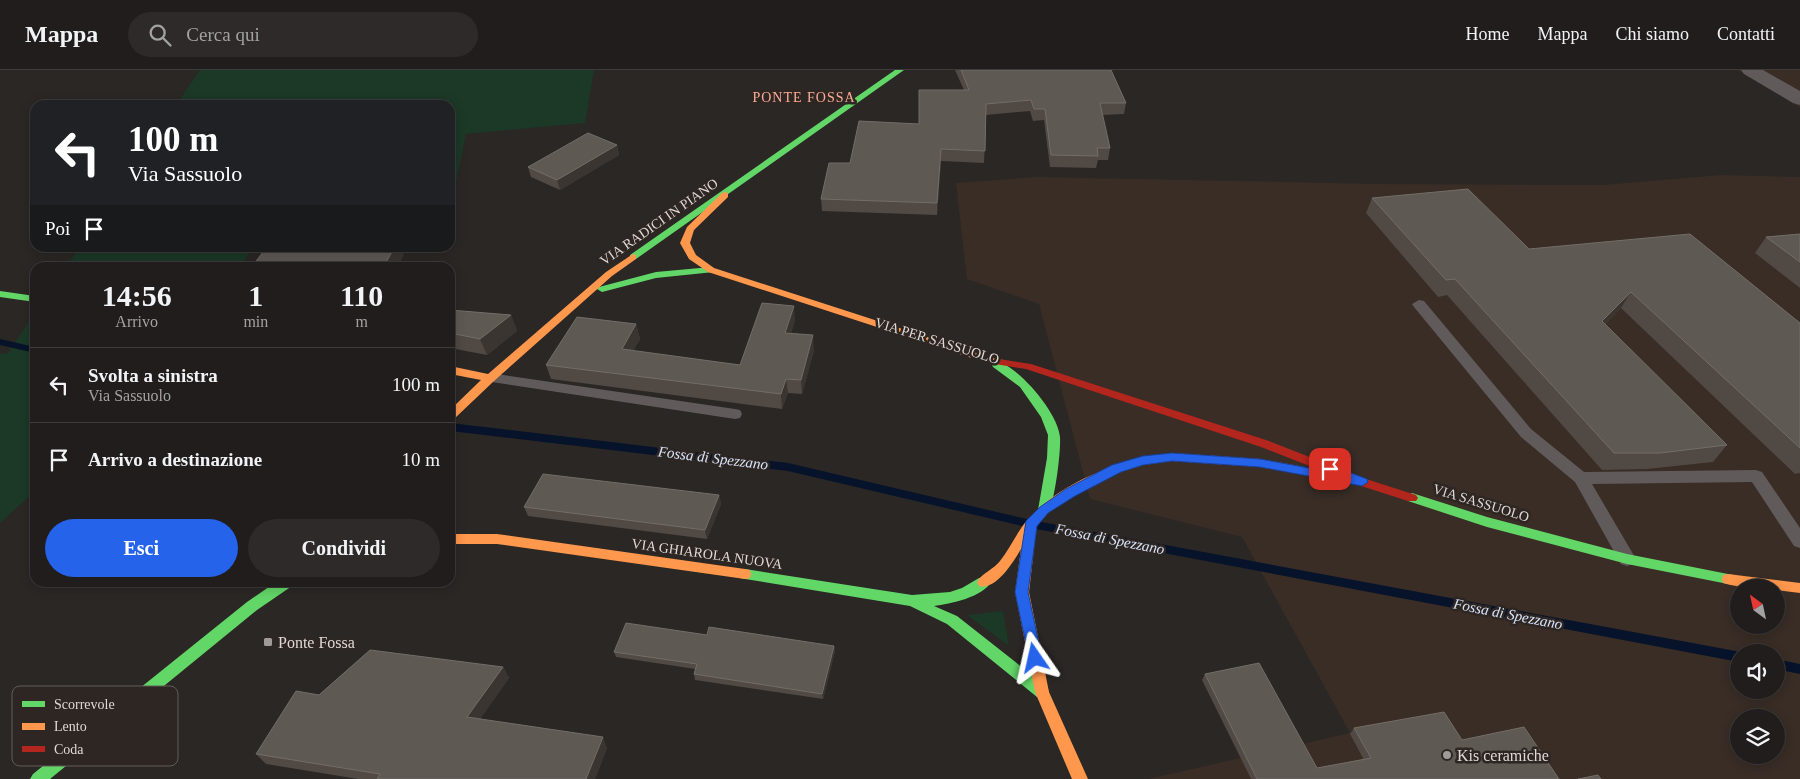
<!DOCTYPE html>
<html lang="it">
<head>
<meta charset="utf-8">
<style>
  body { margin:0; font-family:"Times New Roman",serif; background:#2d2a29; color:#f1f3f6; height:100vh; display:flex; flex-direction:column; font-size:19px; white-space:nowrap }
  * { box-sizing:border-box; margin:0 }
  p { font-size:16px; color:#a2a2a3 }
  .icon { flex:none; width:28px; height:28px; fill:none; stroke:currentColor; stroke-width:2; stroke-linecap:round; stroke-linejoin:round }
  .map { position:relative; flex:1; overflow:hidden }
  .panel { position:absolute; left:30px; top:192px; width:425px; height:325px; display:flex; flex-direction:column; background:#201d1c; border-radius:15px; box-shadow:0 2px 12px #0003,0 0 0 1px #3d3b3b }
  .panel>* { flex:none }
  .banner { position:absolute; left:30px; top:30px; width:425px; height:152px; border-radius:15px; box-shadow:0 2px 12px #0003,0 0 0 1px #3d3b3b; background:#202124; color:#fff; overflow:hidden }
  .needle { width:32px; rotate:327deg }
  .fabs { position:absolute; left:1730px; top:509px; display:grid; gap:10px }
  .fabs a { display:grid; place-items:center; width:55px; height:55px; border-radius:50%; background:#201d1c; box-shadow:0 2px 12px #0003,0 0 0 1px #3d3b3b; font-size:25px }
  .pin { position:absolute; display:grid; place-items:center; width:42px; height:42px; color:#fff; margin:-21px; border-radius:10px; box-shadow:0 2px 8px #0006 }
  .me { position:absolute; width:55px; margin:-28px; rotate:349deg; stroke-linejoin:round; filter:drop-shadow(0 0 4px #0008) }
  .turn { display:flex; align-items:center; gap:18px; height:105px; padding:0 15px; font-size:22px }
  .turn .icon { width:65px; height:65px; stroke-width:2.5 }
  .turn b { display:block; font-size:35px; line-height:42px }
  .then { display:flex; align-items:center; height:48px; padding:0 15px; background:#0003; gap:10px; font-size:19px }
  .eta { display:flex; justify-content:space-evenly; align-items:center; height:85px; text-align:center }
  .eta b { font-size:30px; font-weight:700; line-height:35px }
  .cta { display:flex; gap:10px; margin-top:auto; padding:10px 15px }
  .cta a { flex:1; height:58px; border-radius:30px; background:#2563eb; color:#fff; font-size:20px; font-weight:700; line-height:58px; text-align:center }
  .cta a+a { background:#2d2a29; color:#f1f3f6 }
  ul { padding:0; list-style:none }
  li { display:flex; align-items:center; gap:15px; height:75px; padding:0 15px; border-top:1px solid #3d3b3b }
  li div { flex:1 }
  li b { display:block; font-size:19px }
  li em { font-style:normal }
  header { display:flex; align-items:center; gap:30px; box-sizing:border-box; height:70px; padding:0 25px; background:#201d1c; border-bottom:1px solid #3d3b3b }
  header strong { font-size:24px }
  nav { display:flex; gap:28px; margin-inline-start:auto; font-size:18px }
  .search { width:350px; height:45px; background:#2d2a29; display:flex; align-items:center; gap:12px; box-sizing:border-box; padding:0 18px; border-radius:28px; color:#a2a2a3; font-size:19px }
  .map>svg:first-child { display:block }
  .built { fill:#392d26; fill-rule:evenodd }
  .green { fill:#1c3827 }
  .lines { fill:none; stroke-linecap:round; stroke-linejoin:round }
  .stream { fill:#07132a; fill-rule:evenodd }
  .lane { fill:#615a5b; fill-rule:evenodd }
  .street { fill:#615a5b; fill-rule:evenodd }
  .fast { fill:#63d668; fill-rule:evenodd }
  .slow { fill:#ff974d; fill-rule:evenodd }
  .jam { fill:#b3261e; fill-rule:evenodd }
  .wall { fill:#504944 }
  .shaded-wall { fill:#3a3531 }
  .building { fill:#5f5954; stroke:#736d68 }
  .route { fill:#2563eb; stroke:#184099 }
  .poi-dot { fill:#a09b99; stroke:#2d2622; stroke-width:2 }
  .labels { text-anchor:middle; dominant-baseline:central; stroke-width:5; stroke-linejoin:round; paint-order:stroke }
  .far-quarter-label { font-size:14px; letter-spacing:1px; fill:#fdad96; stroke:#2d2622 }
  .street-label { font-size:14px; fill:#dfdad7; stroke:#2d2622 }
  .water-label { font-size:15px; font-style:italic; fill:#d7e5fb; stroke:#2d2622 }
  .near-poi-label { font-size:16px; fill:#dfdad7; stroke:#2d2622; text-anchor:start }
  .key { fill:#2d2622; stroke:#625c58; stroke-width:1 }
  .key-label { font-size:14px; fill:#dfdad7 }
</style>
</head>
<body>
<header>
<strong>Mappa</strong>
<div class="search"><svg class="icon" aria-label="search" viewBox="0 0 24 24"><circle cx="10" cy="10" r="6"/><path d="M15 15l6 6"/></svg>Cerca qui</div>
<nav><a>Home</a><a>Mappa</a><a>Chi siamo</a><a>Contatti</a></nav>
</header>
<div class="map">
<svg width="1800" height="709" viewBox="0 0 1800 709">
  <rect width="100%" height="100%" fill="#2a2725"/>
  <!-- built -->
  <path class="built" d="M1738 0H1800V38Z
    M1721 105 1800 107V709H1148L1350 663 1242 467 1090 429 1039 234 967 209 956 113 1037 107 1378 114 1603 115ZM1739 518H1776V555H1739ZM1739 582H1776V620H1739ZM1739 648H1776V685H1739Z"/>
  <!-- green -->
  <path class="green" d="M200 0H594L585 53 466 64 450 141V35H176Z
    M79 178H252L240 197H66Z
    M35 243V421L0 453V283L7 284Z
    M1003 541 1009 576 967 545Z"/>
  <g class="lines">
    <!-- stream -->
    <path class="stream" d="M0 269 35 277V283L0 275Z
      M450 353 788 393 1031 450 1741 582H1739V592L1031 458 788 401 450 361Z
      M1776 589 1800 594V604L1776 599Z"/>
    <!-- lane -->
    <path class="lane" d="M1419 230 1424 231 1531 359 1584 402 1756 400 1762 402 1800 458V478L1794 476 1752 412 1592 414 1636 489 1633 494 1627 496 1621 494 1575 412 1521 367 1414 237 1412 234Z
      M490 303 735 339 740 340 742 344 740 348 735 349 485 311 483 308 485 305Z"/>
    <!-- street -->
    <path class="street" d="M1741 0H1763L1800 21V35L1793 33 1744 4Z"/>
    <!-- fast -->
    <path class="fast" d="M895 0H904L636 189H630V185Z
      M711 197 714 198V202L656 208 602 222 597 219 599 217 656 202Z
      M0 221 35 226V232L0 227Z
      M997 291C1020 298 1058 343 1060 367 1061 381 1055 431 1048 443H1040L1038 440 1047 388 1048 365 1041 347 1020 317 993 297 992 295 993 293Z
      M1412 423 1487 447 1627 484 1728 504 1733 505 1734 509 1733 513 1728 514 1627 494 1487 457 1408 431 1406 428 1408 425Z
      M745 499 912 525 950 522 962 518 979 508 984 507 989 508 991 512C983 527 950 534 934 536L957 546 1047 617 1049 622 1047 627 1042 628 1037 627 947 554 910 536 745 509 740 508 739 504 740 500Z
      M276 512H293L292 516 257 540 50 709H30L33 704 247 532Z"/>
    <!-- slow -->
    <path class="slow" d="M725 122 728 123V127L694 160 690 173 696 185 714 198 989 287 1003 290 1004 292 999 295 984 292 708 202 689 189 680 173 687 157 722 123Z
      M633 184 636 185V189L612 206 494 311 454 349 450 350V340L481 310 450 304V296L488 304 606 202Z
      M1172 383 1260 389 1299 396 1303 397 1305 400 1303 403 1299 404 1260 397 1172 391 1143 395 1120 402 1074 425 1048 443 1035 458 1036 461 1029 522 1049 622 1088 709H1072L1035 622 1015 522 1021 479C1014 491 996 521 979 516L977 512C982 503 994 499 1000 491 1010 478 1017 462 1028 449 1064 410 1120 390 1172 383Z
      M450 464H497L745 499 750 500 751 504 750 508 745 509 497 474H450Z
      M1728 504 1800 513V523L1776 520V518C1759 518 1740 518 1723 513L1722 509 1723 505Z"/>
    <!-- jam -->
    <path class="jam" d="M999 289 1031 294 1269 371 1366 409 1416 425 1418 428 1416 431H1408L1358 415 1261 377 1026 299 995 294 994 292 995 290Z"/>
  </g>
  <!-- wall -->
  <path class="wall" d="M955 0H1111L1126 33 1124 44 1102 45 1110 78 1108 90H1098L1096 98 1050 97 1044 50 1033 51 1030 41 986 45 984 93 941 91 937 145 822 141 821 129 850 93 919 54 964 20Z
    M617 75 619 85 560 120 531 107 528 97Z
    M1372 128 1529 179 1800 253V403L1795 404 1621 238 1605 254 1727 375 1713 392 1647 399 1602 400 1447 225 1438 227 1366 143Z
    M1800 164V218L1755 183 1766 167Z
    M450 240 511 245 517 261 487 285 450 278Z
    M795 250 791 263 814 280 802 324 788 323 782 339 551 309 546 295 636 254 640 269 633 281 740 295Z
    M719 425 721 434 707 469 528 446 524 437Z
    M707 565 834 576 835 581 823 629 695 610 694 604 695 599 616 587 614 582Z
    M503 597 509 608 480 649 607 678 595 709H358L266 694 256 684 319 625Z
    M1205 604 1317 698 1364 690 1350 664 1354 658 1462 670 1559 709H1251L1202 610Z"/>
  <!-- shaded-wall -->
  <path class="shaded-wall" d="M617 75 619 85 560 120 557 110Z
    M941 79V91L937 145V133Z
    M394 178H401L404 185 397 198H383Z
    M1631 222 1621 238 1591 267 1602 251Z
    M794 236 795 250 787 277 785 263Z
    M511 245 517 261 487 285 480 269Z
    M636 254 640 269 626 294 622 279Z
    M813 265 814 280 802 324 801 310Z
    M786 309 788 323 782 339 781 324Z
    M719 425 721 434 707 469 705 460Z
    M834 576 835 581 823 629 822 624Z
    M503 597 509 608 474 658 467 647Z
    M603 667 607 678 595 709H586Z"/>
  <!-- building -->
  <path class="building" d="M961 0H1111L1126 33H1100L1110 78H1097L1098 86 1051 85 1045 39H1034L1031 30 986 34 985 81 941 79 937 133 821 129 829 93H850L859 51 919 54V20H969Z
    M588 63 617 75 557 110 528 97Z
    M1468 119 1529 179 1690 164 1800 253V378L1631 222 1602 251 1727 375 1660 383H1614L1455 209 1446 210 1372 128Z
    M1800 164V192L1766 167Z
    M266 178H394L383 198H251Z
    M762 233 794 236 785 263 813 265 801 310 786 309 781 324 546 295 577 247 636 254 622 279 740 295Z
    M450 240 511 245 480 269 450 263Z
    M543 404 719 425 705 460 524 437Z
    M626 553 707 565 709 557 834 576 822 624 694 604 697 594 614 582Z
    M370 580 503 597 467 647 603 667 586 709H377L380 704 256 684 296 621 319 625Z
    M1259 593 1317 698 1371 688 1354 658 1444 642 1462 670 1524 657 1559 709H1257L1205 604Z
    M1598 705 1601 709H1578Z"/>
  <!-- route -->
  <path class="route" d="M1172 383 1260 389 1325 401 1326 396 1330 395 1367 409 1368 412 1362 416 1260 397 1172 391 1143 395 1121 402 1075 426 1048 443 1037 456 1028 522 1042 588 1040 593 1035 594 1030 593 1015 522 1026 451 1040 437 1066 419 1112 395 1143 386Z"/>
  <!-- markers -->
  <g class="poi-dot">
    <rect x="263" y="567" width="10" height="10" rx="2.5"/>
    <circle cx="1447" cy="685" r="5"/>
  </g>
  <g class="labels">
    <!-- far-quarter labels -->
    <g class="far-quarter-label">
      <text x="804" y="27">PONTE FOSSA</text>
    </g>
    <!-- street labels -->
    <g class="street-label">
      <text transform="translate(659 152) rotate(-35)">VIA RADICI IN PIANO</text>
      <text transform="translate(937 271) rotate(17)">VIA PER SASSUOLO</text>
      <text transform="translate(1481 433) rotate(17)">VIA SASSUOLO</text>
      <text transform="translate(707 484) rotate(8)">VIA GHIAROLA NUOVA</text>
    </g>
    <!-- water labels -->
    <g class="water-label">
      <text transform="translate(713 388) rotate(7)">Fossa di Spezzano</text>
      <text transform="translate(1110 469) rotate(11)">Fossa di Spezzano</text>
      <text transform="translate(1508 544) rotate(11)">Fossa di Spezzano</text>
    </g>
    <!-- near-poi labels -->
    <g class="near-poi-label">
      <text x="278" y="572">Ponte Fossa</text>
      <text x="1457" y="685">Kis ceramiche</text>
    </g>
  </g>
  <!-- legend -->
  <rect x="12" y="616" width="166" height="80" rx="8" class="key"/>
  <rect x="22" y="631" width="23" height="6" fill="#63d668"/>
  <rect x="22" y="653" width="23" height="7" fill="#ff974d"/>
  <rect x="22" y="676" width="23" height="6" fill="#b3261e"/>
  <g class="key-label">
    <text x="54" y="639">Scorrevole</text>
    <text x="54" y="661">Lento</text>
    <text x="54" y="684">Coda</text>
  </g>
</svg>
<div class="fabs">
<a><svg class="needle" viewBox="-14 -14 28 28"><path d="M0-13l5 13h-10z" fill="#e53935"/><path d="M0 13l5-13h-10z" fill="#a2a2a3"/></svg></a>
<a><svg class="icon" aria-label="sound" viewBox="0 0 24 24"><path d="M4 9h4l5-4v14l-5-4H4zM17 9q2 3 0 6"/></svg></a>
<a><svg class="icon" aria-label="layers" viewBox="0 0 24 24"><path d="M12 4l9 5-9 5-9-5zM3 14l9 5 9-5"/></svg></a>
</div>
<div class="pin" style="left:1330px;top:399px;background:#d93025"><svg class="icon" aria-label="arrive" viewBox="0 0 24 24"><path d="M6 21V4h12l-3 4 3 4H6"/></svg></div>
<svg class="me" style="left:1035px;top:588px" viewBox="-20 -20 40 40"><path d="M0-17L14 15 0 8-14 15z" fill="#2563eb" stroke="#fff" stroke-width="4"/></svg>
<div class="banner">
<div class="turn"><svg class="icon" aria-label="left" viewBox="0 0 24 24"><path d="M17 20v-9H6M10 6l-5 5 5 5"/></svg><div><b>100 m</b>Via Sassuolo</div></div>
<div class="then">Poi<svg class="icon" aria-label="arrive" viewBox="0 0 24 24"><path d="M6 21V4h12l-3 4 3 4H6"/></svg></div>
</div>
<section class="panel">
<div class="eta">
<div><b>14:56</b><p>Arrivo</p></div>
<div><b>1</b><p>min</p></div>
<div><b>110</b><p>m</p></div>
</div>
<ul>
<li><svg class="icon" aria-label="left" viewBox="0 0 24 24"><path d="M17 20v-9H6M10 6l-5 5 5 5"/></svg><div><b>Svolta a sinistra</b><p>Via Sassuolo</p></div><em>100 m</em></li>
<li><svg class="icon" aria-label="arrive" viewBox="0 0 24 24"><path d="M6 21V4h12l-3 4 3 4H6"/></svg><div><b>Arrivo a destinazione</b></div><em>10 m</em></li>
</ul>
<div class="cta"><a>Esci</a><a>Condividi</a></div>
</section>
</div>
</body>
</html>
